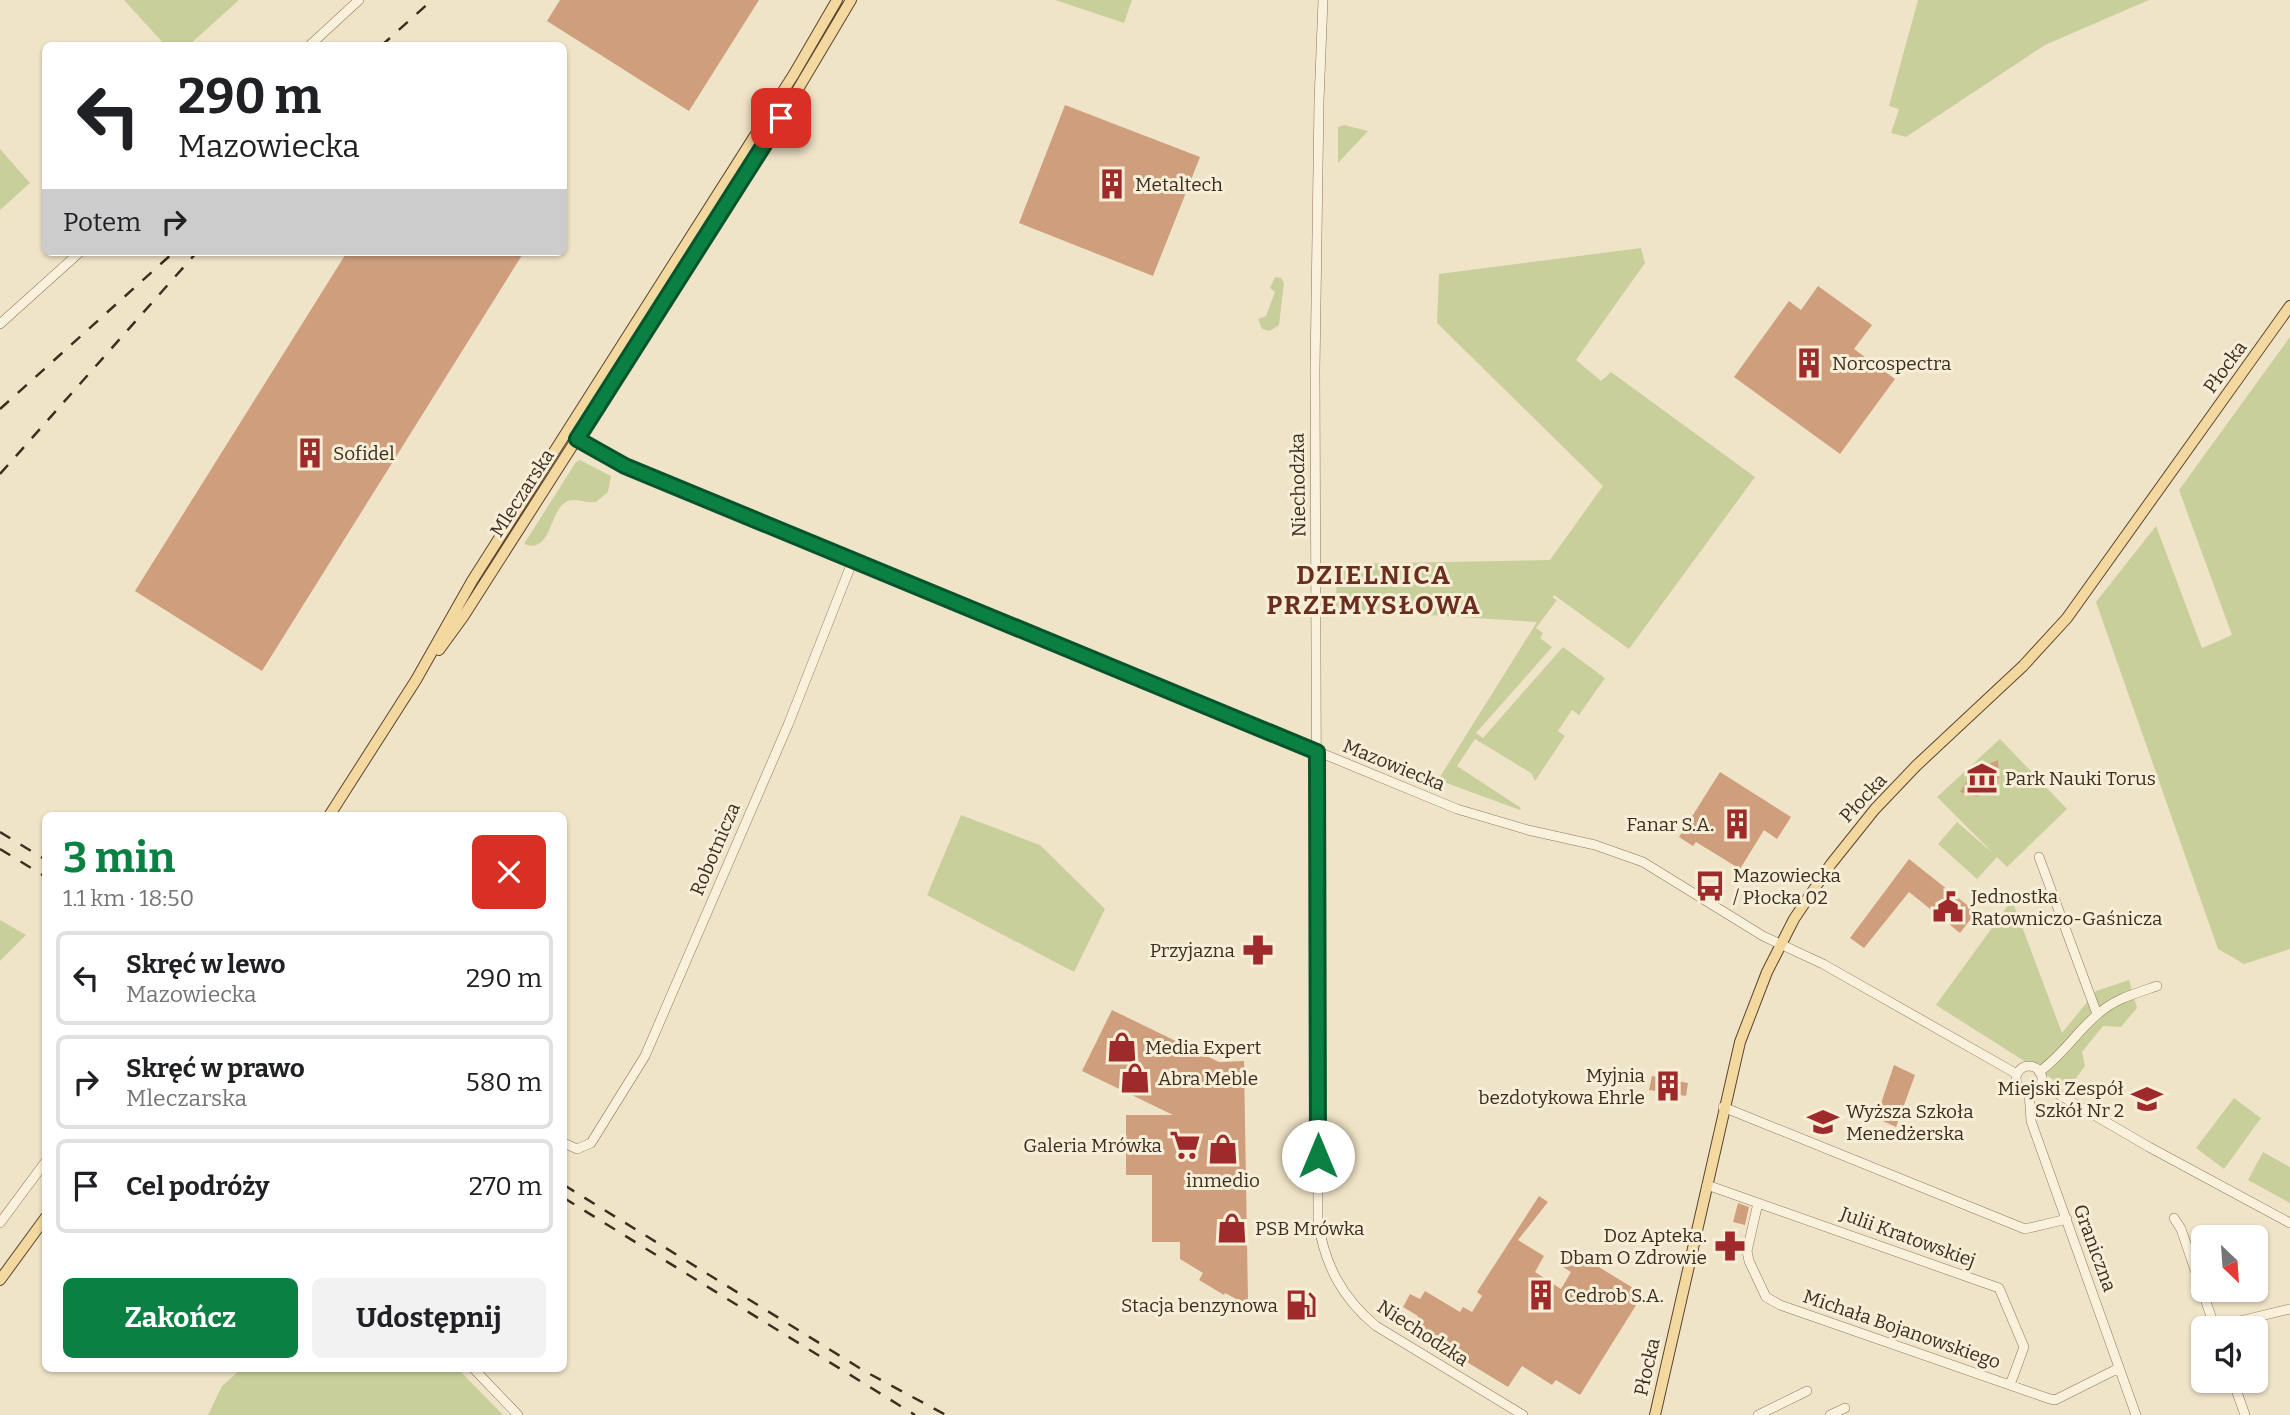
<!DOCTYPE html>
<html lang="pl">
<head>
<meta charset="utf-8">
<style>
  body { margin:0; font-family:Bitter,serif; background:#f2f2f2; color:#202124; height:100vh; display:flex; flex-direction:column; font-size:26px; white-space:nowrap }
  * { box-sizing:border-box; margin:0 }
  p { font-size:23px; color:#757577 }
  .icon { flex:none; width:38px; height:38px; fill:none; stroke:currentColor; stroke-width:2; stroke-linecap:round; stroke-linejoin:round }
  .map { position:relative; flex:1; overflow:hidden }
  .side { position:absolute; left:42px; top:812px; width:525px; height:560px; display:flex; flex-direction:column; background:#fff; border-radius:10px; box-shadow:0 2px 5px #0004 }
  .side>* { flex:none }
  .top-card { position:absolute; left:42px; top:42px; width:525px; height:214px; border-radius:10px; box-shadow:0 2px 5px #0004; background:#fff; color:#202124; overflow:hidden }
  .needle { width:46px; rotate:155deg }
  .controls { position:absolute; left:2191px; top:1225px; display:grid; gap:14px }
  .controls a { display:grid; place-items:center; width:77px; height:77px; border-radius:10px; background:#fff; box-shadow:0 2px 5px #0004; font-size:35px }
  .pin { position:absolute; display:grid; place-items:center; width:60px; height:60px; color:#fff; margin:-30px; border-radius:14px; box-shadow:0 4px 10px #0006 }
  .me { position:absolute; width:77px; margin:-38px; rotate:0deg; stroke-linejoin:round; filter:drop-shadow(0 0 5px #0008) }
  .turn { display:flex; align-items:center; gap:24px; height:147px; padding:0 21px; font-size:32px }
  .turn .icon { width:91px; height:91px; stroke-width:2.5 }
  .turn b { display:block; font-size:49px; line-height:60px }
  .then { display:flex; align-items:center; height:66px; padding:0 21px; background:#0003; gap:14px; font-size:26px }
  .round { display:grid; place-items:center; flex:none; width:74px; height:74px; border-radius:10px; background:#f2f2f2 }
  .headline { display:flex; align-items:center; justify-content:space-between; height:119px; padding:0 21px }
  h1 { font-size:42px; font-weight:700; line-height:52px; color:#0b8043 }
  .cta { display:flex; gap:14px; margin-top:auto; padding:14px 21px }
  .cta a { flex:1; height:80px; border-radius:10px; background:#0b8043; color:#fff; font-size:28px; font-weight:700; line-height:80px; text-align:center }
  .cta a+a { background:#f2f2f2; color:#202124 }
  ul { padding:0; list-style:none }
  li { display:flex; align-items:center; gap:21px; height:94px; margin:0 14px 10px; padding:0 7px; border:4px solid #e0e0e0; border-radius:10px }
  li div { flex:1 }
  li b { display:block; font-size:26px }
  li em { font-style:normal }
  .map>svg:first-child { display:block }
  .green { fill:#c9cf9b }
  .building { fill:#cf9f7d }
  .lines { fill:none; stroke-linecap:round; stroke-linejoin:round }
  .minor-casing { stroke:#8d765c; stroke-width:10 }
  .major-casing { stroke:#5b4430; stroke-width:12 }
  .minor { stroke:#faf1dc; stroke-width:9 }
  .major { stroke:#f3d9a0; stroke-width:10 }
  .rail { stroke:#3d2e20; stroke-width:2.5; stroke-dasharray:12 12; stroke-linecap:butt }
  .route-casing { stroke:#07532c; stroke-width:18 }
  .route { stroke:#0b8043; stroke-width:12 }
  .labels { text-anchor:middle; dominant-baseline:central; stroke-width:6; stroke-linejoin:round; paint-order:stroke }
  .poi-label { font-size:19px; fill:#3d2e20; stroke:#f7eed8; text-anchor:start }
  .street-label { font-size:19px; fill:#3d2e20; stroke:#f7eed8 }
  .district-label { font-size:26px; font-weight:bold; letter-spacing:2px; fill:#6b2e1e; stroke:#f7eed8 }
</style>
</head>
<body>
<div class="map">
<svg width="2290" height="1415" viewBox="0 0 2290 1415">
  <rect width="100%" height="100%" fill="#f0e4c8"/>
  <!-- green -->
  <path class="green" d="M124 0H239L188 46 165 45Z
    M1055 0H1132L1124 23Z
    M1918 0H2149L2045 45 1906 137 1891 133 1899 109 1889 106Z
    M1344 125 1368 131 1338 163V127Z
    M0 149 30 183 0 210Z
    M1641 248 1645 263 1576 360 1601 381 1611 372 1755 477 1629 649 1554 595 1553 598 1557 600 1536 628 1543 633 1540 638 1552 647 1476 733 1483 738 1563 647 1605 678 1579 715 1572 710 1558 731 1565 736 1535 781 1531 773 1475 739 1457 766 1521 808 1520 810 1438 780 1537 622 1336 609 1337 564 1550 560 1603 486 1437 323 1439 274Z
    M1275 277 1281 278 1284 283 1279 325 1270 331 1262 329 1258 319 1266 316 1275 292 1270 288Z
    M2290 337V949L2244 964 2218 949 2096 602 2156 526 2202 648 2232 635 2179 490Z
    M580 460 611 476 608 492 596 502C584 504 573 495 563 504 549 517 550 554 524 544L576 462Z
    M2000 739 2067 809 2007 867 1997 857 1977 879 1938 844 1957 822 1995 855 1937 797Z
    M961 815 1040 845 1105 909 1074 972 927 895Z
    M2012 900 2062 1033 2096 991 2129 980 2137 1008 2121 1027 2103 1026 2082 1052 2085 1066 2074 1081 2065 1087 1936 1005Z
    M0 920 26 935 0 961Z
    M2234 1098 2261 1118 2224 1169 2196 1148Z
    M2263 1152 2290 1167V1203L2248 1180Z
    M241 1369H458L503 1415H208L222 1386Z"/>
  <!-- building -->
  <path class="building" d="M560 0H759L689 111 547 21Z
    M1065 105 1200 157 1153 276 1019 223Z
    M347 252H524L262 671 135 591Z
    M1818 286 1872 325 1854 349 1895 379 1840 454 1734 377 1789 301 1801 310Z
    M1998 760 1999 778 1986 783 1978 797 1960 792 1973 771Z
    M1720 772 1791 817 1777 839 1764 830 1740 869 1696 842 1693 846 1679 837Z
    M1909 859 1976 912 1960 933 1909 892 1864 948 1850 938Z
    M1112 1010 1219 1062 1244 1061 1248 1301H1240L1225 1293 1224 1295 1199 1280 1203 1273 1180 1259V1242H1152V1175H1126V1115H1173L1082 1071Z
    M1894 1065 1915 1075 1896 1127 1876 1118Z
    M1652 1076 1688 1083 1686 1096 1649 1090Z
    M1539 1196 1548 1202 1518 1240 1544 1256 1535 1272 1561 1289 1571 1272 1561 1266 1571 1250 1643 1294 1580 1395 1556 1380 1552 1385 1522 1366 1508 1387 1411 1328 1418 1316 1403 1307 1410 1294 1420 1299 1425 1291 1460 1312 1463 1307 1472 1312 1482 1296 1477 1292Z
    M1738 1203 1749 1207 1745 1225 1733 1222Z"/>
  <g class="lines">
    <!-- minor casing -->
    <g class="minor-casing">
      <path id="minor" d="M1323 0 1319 101 1315 370 1318 1220C1324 1264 1342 1298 1376 1326L1523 1415
        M309 46 359 0
        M0 324 80 252
        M567 432 625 466 1457 809 1528 830 1595 845 1643 862 1763 936 1823 964 2017 1074
        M2039 857 2097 1014
        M2016 1079a13 13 0 1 1 26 0a13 13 0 1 1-26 0Z
        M2039 1072C2063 1055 2076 1032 2098 1014 2114 999 2137 993 2157 986
        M2041 1084 2149 1147 2290 1223
        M2029 1092 2031 1121 2136 1415
        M1723 1107 2025 1229 2067 1219
        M564 1143 577 1149 591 1143 645 1056 788 725 853 560
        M1707 1185 1999 1288 2024 1347 2010 1385
        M1758 1203 1747 1251 1749 1261 1766 1297 1780 1305 2050 1399 2055 1400 2119 1368
        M2174 1218 2181 1229 2215 1328
        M0 1223 46 1161
        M2215 1327 2290 1309
        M473 1368 518 1415
        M2233 1381 2245 1415
        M1758 1415 1807 1391
        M1830 1415 1845 1408"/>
    </g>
    <!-- major casing -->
    <g class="major-casing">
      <path id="major" d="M439 650 463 617 769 138 851 0
        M329 816 416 680 472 581 794 74 837 0
        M0 1280 46 1217
        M1655 1415 1740 1042 1767 972 1794 919 1831 864 1875 809 1916 766 2023 666 2067 618 2290 306"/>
    </g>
    <!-- minor -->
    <use href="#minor" class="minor"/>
    <!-- major -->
    <use href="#major" class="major"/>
    <!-- rail -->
    <path class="rail" d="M381 46 432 0
      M0 409 174 252
      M0 474 197 252
      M0 832 46 860
      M0 849 46 877
      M564 1185 866 1372 946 1415
      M564 1198 915 1415"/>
  </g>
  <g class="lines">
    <!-- route casing -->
    <g class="route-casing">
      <path id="route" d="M781 118 577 439 625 466 1317 752 1318 1156"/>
    </g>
    <!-- route -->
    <use href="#route" class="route"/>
  </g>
  <!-- icons -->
  <defs>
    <g id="building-bare" transform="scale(2.415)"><path d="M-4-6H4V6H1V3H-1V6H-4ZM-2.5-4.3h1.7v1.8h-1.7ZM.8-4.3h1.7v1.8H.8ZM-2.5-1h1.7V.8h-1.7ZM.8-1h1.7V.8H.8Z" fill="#9e2a2b" stroke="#f7eed8" stroke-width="2.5" paint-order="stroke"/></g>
    <g id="museum-bare" transform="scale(2.415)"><path d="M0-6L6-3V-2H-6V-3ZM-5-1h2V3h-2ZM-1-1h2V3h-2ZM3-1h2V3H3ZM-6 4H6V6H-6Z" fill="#9e2a2b" stroke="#f7eed8" stroke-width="2.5" paint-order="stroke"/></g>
    <g id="bus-bare" transform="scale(2.415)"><path d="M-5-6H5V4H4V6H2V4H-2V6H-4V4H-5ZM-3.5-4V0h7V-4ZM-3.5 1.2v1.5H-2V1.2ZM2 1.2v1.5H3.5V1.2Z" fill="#9e2a2b" stroke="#f7eed8" stroke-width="2.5" paint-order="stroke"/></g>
    <g id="civic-bare" transform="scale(2.415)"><path d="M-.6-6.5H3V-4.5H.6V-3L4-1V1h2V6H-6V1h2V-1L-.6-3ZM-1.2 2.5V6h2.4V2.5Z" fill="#9e2a2b" stroke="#f7eed8" stroke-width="2.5" paint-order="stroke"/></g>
    <g id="pharmacy-bare" transform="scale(2.415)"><path d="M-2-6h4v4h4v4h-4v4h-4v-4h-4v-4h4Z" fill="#9e2a2b" stroke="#f7eed8" stroke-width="2.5" paint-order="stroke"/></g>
    <g id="shop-bare" transform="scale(2.415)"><path d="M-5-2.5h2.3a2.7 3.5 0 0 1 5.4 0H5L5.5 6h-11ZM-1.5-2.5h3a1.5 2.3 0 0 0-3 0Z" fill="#9e2a2b" stroke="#f7eed8" stroke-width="2.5" paint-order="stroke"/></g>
    <g id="school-bare" transform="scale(2.415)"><path d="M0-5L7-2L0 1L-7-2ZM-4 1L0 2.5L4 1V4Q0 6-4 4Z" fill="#9e2a2b" stroke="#f7eed8" stroke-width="2.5" paint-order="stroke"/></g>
    <g id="university-bare" transform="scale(2.415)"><path d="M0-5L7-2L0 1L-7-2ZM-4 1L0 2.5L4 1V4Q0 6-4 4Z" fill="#9e2a2b" stroke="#f7eed8" stroke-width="2.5" paint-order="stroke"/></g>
    <g id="supermarket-bare" transform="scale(2.415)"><path d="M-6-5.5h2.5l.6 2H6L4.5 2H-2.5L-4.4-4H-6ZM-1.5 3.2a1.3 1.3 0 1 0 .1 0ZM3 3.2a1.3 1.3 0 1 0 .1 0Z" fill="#9e2a2b" stroke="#f7eed8" stroke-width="2.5" paint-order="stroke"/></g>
    <g id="fuel-bare" transform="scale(2.415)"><path d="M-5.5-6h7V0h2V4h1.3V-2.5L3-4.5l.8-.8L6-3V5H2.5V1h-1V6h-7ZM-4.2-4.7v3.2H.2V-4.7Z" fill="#9e2a2b" stroke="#f7eed8" stroke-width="2.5" paint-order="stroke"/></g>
  </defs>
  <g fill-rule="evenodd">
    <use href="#building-bare" x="1112" y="184"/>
    <use href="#building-bare" x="1809" y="363"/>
    <use href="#building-bare" x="310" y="453"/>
    <use href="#museum-bare" x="1982" y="778"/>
    <use href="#building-bare" x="1737" y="824"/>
    <use href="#bus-bare" x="1710" y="886"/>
    <use href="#civic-bare" x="1948" y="907"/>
    <use href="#pharmacy-bare" x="1258" y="950"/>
    <use href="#shop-bare" x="1122" y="1047"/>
    <use href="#shop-bare" x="1135" y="1078"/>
    <use href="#building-bare" x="1668" y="1086"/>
    <use href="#school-bare" x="2147" y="1099"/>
    <use href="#university-bare" x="1823" y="1122"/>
    <use href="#supermarket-bare" x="1185" y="1145"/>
    <use href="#shop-bare" x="1223" y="1149"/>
    <use href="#shop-bare" x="1232" y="1228"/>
    <use href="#pharmacy-bare" x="1730" y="1246"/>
    <use href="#building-bare" x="1541" y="1295"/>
    <use href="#fuel-bare" x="1301" y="1305"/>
  </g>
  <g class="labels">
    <!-- poi labels -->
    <g class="poi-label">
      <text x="1135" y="184">Metaltech</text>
      <text x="1832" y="363">Norcospectra</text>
      <text x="333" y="453">Sofidel</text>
      <text x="2005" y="778">Park Nauki Torus</text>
      <text x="1714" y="824" text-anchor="end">Fanar S.A.</text>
      <text x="1733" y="875">Mazowiecka<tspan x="1733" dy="22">/ Płocka 02</tspan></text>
      <text x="1971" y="896">Jednostka<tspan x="1971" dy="22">Ratowniczo-Gaśnicza</tspan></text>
      <text x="1235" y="950" text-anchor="end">Przyjazna</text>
      <text x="1145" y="1047">Media Expert</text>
      <text x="1645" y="1075" text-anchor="end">Myjnia<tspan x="1645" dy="22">bezdotykowa Ehrle</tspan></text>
      <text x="1158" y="1078">Abra Meble</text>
      <text x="2124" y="1088" text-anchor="end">Miejski Zespół<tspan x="2124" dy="22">Szkół Nr 2</tspan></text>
      <text x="1846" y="1111">Wyższa Szkoła<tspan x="1846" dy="22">Menedżerska</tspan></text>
      <text x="1162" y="1145" text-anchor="end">Galeria Mrówka</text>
      <text x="1223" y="1180" text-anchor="middle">inmedio</text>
      <text x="1255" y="1228">PSB Mrówka</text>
      <text x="1707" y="1235" text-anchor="end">Doz Apteka.<tspan x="1707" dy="22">Dbam O Zdrowie</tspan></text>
      <text x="1564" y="1295">Cedrob S.A.</text>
      <text x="1278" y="1305" text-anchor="end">Stacja benzynowa</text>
    </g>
    <!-- street labels -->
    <g class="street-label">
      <text transform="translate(2225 367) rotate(-54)">Płocka</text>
      <text transform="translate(1298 485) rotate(-91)">Niechodzka</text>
      <text transform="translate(522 493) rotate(-57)">Mleczarska</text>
      <text transform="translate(1394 765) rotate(22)">Mazowiecka</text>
      <text transform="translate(1863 798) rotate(-47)">Płocka</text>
      <text transform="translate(715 849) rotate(-67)">Robotnicza</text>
      <text transform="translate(1908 1237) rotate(20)">Julii Kratowskiej</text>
      <text transform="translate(2095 1248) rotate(70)">Graniczna</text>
      <text transform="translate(1902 1329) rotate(19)">Michała Bojanowskiego</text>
      <text transform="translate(1423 1333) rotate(33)">Niechodzka</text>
      <text transform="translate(1647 1367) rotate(-77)">Płocka</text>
    </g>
    <!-- district labels -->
    <g class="district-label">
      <text x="1374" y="575">DZIELNICA<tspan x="1374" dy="30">PRZEMYSŁOWA</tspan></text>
    </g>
  </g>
</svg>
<div class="controls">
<a><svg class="needle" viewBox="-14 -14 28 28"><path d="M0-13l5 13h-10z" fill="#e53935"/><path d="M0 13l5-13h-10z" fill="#757577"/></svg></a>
<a><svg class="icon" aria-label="sound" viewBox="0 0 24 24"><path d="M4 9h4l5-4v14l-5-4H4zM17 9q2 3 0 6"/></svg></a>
</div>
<div class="pin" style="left:781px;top:118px;background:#d93025"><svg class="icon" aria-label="arrive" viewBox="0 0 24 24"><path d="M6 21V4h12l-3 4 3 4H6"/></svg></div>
<svg class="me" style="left:1318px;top:1156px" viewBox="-20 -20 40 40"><circle r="19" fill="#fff"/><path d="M0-13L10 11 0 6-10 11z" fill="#0b8043"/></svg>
<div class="top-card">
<div class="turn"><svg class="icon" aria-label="left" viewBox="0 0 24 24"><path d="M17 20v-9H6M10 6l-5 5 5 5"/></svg><div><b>290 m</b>Mazowiecka</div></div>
<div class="then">Potem<svg class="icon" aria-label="right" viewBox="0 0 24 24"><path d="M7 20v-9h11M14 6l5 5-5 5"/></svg></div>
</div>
<section class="side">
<div class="headline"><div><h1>3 min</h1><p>1.1 km · 18:50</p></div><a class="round" style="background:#d93025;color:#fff"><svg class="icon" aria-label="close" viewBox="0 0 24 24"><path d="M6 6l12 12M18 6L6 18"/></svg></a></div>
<ul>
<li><svg class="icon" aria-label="left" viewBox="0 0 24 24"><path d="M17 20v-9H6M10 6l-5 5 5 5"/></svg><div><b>Skręć w lewo</b><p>Mazowiecka</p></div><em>290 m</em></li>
<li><svg class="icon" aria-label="right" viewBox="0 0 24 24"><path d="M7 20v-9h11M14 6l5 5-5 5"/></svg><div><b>Skręć w prawo</b><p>Mleczarska</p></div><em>580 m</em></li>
<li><svg class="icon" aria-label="arrive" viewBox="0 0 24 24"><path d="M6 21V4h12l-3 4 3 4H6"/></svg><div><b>Cel podróży</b></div><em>270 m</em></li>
</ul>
<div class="cta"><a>Zakończ</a><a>Udostępnij</a></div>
</section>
</div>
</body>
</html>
